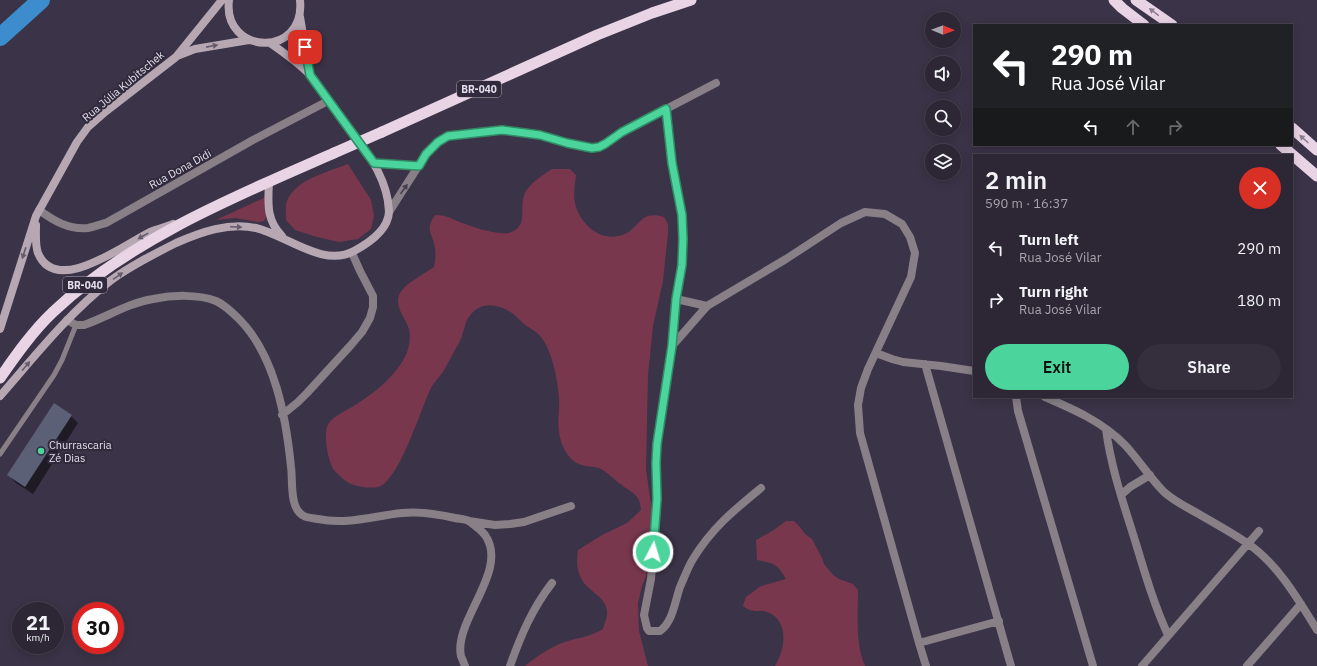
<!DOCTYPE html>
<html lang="en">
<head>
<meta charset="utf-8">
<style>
  body { margin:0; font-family:"IBM Plex Sans",sans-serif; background:#342e3d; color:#f1f3f6; height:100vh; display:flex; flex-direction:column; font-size:15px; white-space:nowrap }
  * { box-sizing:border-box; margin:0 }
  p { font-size:13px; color:#a6a5ad }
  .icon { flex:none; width:22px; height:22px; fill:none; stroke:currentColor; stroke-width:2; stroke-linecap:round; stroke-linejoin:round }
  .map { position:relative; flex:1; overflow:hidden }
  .panel { position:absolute; left:973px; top:154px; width:320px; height:244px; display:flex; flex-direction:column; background:#2c2635; border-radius:0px; box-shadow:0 2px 10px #0003,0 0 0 1px #484350 }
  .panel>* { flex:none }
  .hud { position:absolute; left:973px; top:24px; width:320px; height:122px; border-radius:0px; box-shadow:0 2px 10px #0003,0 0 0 1px #484350; background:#202124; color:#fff; overflow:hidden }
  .needle { width:26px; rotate:91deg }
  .fabs { position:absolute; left:925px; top:12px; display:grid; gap:8px }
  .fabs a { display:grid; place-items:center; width:36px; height:36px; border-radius:50%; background:#2c2635; box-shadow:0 2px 10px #0003,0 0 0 1px #484350; font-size:20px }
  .speed { position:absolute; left:12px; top:602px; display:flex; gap:8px; font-size:20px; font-weight:700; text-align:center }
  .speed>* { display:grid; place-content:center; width:52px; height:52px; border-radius:50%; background:#2c2635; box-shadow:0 2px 10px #0003,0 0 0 1px #484350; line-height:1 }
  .speed small { font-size:10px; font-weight:400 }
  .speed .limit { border:6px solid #d22; background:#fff; color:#111 }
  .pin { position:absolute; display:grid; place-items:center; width:34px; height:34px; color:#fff; margin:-17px; border-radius:8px; box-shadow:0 2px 6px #0006 }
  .me { position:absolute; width:44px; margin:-22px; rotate:5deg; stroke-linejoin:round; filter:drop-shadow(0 0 3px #0008) }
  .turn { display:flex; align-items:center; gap:14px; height:84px; padding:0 12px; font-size:18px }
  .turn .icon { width:52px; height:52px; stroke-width:2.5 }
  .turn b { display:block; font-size:28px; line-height:34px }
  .lanes { display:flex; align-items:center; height:38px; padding:0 12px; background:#0003; justify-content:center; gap:20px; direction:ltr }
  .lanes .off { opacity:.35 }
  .round { display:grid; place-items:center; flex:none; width:42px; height:42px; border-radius:21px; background:#342e3d }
  .head { display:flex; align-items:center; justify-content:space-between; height:68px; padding:0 12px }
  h1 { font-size:24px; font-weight:600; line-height:30px }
  .cta { display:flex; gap:8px; margin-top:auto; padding:8px 12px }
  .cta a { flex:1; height:46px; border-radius:24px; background:#4bd49b; color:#111; font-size:16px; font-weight:600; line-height:46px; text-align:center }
  .cta a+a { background:#342e3d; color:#f1f3f6 }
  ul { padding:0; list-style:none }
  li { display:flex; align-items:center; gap:12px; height:52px; padding:0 12px }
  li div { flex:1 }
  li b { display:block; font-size:15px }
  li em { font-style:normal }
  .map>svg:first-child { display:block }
  .green { fill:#79374e }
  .shadow { fill:#0007 }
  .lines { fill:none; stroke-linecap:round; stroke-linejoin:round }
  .river { stroke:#3c8cce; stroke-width:18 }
  .building { fill:#5c6076 }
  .service { stroke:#887f87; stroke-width:5 }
  .minor { stroke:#887f87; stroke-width:8 }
  .secondary { stroke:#b6a7b3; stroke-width:8 }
  .trunk { stroke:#e9d4e5; stroke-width:11 }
  .trunk-bridge { stroke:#e9d4e5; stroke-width:11 }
  .oneway { fill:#8d7e90 }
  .oneway2 { fill:#665b6c }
  .oneway3 { fill:#473e4f }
  .route-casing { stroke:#318a65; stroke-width:10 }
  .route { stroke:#4bd49b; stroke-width:7 }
  .poi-dot { fill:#4bd49b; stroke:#31293c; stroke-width:1.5 }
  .labels { text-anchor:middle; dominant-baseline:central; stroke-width:4; stroke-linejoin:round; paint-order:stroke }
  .shield { fill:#31293c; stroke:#aea8b6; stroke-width:1 }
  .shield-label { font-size:10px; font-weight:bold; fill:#e3deeb }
  .street-label { font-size:11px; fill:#e3deeb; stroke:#31293c }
  .poi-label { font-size:11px; fill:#e3deeb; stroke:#31293c; text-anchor:start }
</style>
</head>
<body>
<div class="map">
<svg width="1317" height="666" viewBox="0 0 1317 666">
  <rect width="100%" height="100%" fill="#3b3347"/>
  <!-- green -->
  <path class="green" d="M348 164 371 200 374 216 371 229 358 239 339 242 317 237 295 230 286 220C286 214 285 206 287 201 296 179 328 172 348 164Z
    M552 169H570L576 175C575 184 573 195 575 203 579 222 598 241 619 236 640 232 637 209 664 217L668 224V233L663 281 653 326 648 375 646 469 652 512V538L646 576 642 586 638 603 639 631 648 666H525C534 658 551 647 562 643 576 638 590 637 603 629 604 624 608 617 607 611 606 598 591 592 584 583 577 573 576 562 578 550L602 535 627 523 641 510C640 504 640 499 635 495 632 491 626 489 622 485 614 480 608 472 599 468 593 466 585 467 579 464 567 459 560 443 559 431 557 420 560 409 559 398 558 381 552 349 540 336 536 331 529 328 524 324 520 320 516 316 512 313 496 302 477 301 467 320 465 324 465 328 463 332 462 338 458 345 455 350 451 357 447 365 443 372 439 377 434 382 431 388 421 408 399 482 378 487 367 489 351 486 343 479 340 476 336 473 334 470 328 462 322 432 329 423 334 416 345 411 352 407 373 394 393 379 405 357 409 349 411 338 409 329 404 315 390 302 404 288 412 280 424 274 434 267 435 261 436 255 435 248 433 232 424 232 435 215 448 215 451 219 462 223 474 227 487 232 500 233 503 233 506 234 509 233 530 226 518 208 525 193 530 183 543 175 552 169Z
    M266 197 267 216 264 221 258 222 235 218 216 220Z
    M786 521H794L800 527 805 534 812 539 822 558 824 564 833 575 839 579 853 584 858 590C858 614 855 643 865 666H775C785 650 790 620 767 612 757 608 755 615 743 606L746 597 761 586 786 579C778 564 774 563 757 560L756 540 772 531Z"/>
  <!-- shadow -->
  <path class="shadow" d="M71 416 78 423 33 494 16 483 9 475Z"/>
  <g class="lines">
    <!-- river -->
    <path class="river" d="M0 37 41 0"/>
  </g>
  <!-- building -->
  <path class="building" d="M54 403 72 415 25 487 7 475Z"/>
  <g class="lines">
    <!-- service -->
    <path class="service" d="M0 454 54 375 62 360 76 325"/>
    <!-- minor -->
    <path class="minor" d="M666 109 672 163 682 215 683 239 681 273 676 299 672 346 657 444 656 463 657 499 656 520 651 579 644 615 647 628 649 631H660C673 622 675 601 680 587 684 578 688 567 693 559 712 528 733 511 761 488
      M374 163 419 166
      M39 210C54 221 69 230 88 228 94 227 101 224 106 223L253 140 328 101
      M389 212 426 154 438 142 448 136 502 130 540 135 567 143 584 147 592 148 599 147 622 132 716 83
      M676 299 707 306
      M67 320 76 325H84C107 317 128 303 153 299 172 295 198 294 216 301 225 305 232 312 239 319 275 355 286 417 291 467 293 480 289 509 304 516 307 518 313 518 318 519 347 525 373 516 402 513 419 511 438 514 455 518 459 519 465 519 469 521 473 524 482 531 485 535 510 570 453 621 461 656 462 659 464 663 465 666
      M672 346 707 306 786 259 841 223 865 212 885 214 902 224 910 237 915 253 911 277 868 369 861 388 858 405 860 433 919 643 926 666
      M876 353 892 359 903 362 941 366 974 371
      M925 364 1011 666
      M1016 397 1018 411 1093 666
      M1045 397C1073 409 1103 422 1125 445 1139 460 1150 478 1164 492 1174 501 1186 507 1197 513 1214 523 1231 532 1247 543 1277 563 1298 599 1317 630
      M282 415 298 402 307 393 351 345 362 332 370 318 373 307V296L360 271 352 253
      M1106 429C1111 469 1125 508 1137 547 1146 577 1155 607 1168 635
      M1121 495 1130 487 1150 475
      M469 521 495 525 510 524 524 522 571 506
      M919 643 999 621
      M510 666C521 635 532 609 552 583
      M1142 666 1259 531
      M1247 666 1301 604"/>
    <!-- secondary -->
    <path class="secondary" d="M229 0C222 55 306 59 300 0
      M300 17 310 75
      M177 56 195 49 249 40
      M269 181C268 203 266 220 282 236
      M36 225C36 234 35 245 38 253 56 297 125 244 150 232 157 229 166 227 173 224
      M0 329 36 216 77 142 88 127 105 112 176 57 222 0
      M0 396C35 356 68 314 110 281 130 266 154 254 176 243 201 232 229 222 256 228 286 235 323 268 354 251 369 243 388 230 389 212 389 209 388 204 388 201 382 166 356 138 335 110 327 99 319 86 311 76 301 65 283 52 270 43"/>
    <!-- trunk -->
    <path class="trunk" d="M1114 0 1122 8 1144 25
      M1136 0 1172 25
      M1292 128 1317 150
      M382 132 597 35 652 13 691 0
      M1281 145 1317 176
      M0 378C16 355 33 331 53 312 130 239 238 195 334 153"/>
    <!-- trunk-bridge -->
    <path class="trunk-bridge" d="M334 153 382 132"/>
  </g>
  <!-- one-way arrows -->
  <defs><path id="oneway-solid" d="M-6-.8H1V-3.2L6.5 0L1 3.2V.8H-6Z"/></defs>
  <g class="oneway">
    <use href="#oneway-solid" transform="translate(1154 12) rotate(-143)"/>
    <use href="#oneway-solid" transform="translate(1304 139) rotate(-138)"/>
  </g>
  <g class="oneway2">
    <use href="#oneway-solid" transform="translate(212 46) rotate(-11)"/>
    <use href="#oneway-solid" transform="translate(236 227) rotate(3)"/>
    <use href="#oneway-solid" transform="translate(143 236) rotate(151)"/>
    <use href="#oneway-solid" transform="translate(24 253) rotate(108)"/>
    <use href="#oneway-solid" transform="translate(118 276) rotate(-34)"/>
    <use href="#oneway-solid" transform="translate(26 366) rotate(-49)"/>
  </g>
  <use class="oneway3" href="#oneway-solid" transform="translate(404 189) rotate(-54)"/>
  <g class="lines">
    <!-- route casing -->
    <g class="route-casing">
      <path id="route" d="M305 47 310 75 374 163 419 166 426 154 438 142 448 136 502 130 540 135 567 143 592 148 599 147 605 144 622 132 666 109 672 163 682 215 683 239 682 265 676 299 672 346 657 444 656 463 657 499 653 552"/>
    </g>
    <!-- route -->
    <use href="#route" class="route"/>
  </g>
  <!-- markers -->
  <circle class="poi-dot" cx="41" cy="451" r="4"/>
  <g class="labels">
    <!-- shield labels -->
    <g class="shield">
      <rect x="457" y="81" width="44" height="16" rx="3"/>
      <rect x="63" y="277" width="44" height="16" rx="3"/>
    </g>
    <g class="shield-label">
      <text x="479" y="89">BR-040</text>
      <text x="85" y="285">BR-040</text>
    </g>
    <!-- street labels -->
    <g class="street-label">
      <text transform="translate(123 86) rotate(-40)">Rua Júlia Kubitschek</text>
      <text transform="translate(180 169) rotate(-29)">Rua Dona Didi</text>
    </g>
    <!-- poi labels -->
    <g class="poi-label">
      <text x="49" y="445">Churrascaria<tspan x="49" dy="13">Zé Dias</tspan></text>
    </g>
  </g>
</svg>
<div class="fabs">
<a><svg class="needle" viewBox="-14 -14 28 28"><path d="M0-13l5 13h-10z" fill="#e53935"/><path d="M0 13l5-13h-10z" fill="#a6a5ad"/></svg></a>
<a><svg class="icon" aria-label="sound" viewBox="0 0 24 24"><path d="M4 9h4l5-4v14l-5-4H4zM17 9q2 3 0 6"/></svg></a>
<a><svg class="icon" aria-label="search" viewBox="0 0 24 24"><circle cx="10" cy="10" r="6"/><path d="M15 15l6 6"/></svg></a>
<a><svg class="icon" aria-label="layers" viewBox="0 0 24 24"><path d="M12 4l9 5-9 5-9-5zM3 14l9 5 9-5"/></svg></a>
</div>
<div class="speed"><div>21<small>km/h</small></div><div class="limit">30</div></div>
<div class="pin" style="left:305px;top:47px;background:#d93025"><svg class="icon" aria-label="arrive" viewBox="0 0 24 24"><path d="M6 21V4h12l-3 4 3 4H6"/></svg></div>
<svg class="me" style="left:653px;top:552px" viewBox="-20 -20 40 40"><circle r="17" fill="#4bd49b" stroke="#fff" stroke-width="3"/><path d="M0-11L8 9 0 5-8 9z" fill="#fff"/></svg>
<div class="hud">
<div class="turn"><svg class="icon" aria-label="left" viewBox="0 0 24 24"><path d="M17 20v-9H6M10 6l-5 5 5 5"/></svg><div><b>290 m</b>Rua José Vilar</div></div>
<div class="lanes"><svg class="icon" aria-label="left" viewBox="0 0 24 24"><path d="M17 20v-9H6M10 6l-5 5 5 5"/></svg><svg class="icon off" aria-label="ahead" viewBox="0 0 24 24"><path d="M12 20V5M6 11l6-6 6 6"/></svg><svg class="icon off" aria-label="right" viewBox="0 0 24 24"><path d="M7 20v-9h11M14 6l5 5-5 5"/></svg></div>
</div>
<section class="panel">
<div class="head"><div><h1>2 min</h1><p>590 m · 16:37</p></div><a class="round" style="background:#d93025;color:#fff"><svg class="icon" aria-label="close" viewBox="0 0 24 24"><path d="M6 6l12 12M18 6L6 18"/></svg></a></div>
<ul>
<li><svg class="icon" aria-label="left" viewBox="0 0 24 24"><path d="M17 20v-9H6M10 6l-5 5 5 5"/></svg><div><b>Turn left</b><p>Rua José Vilar</p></div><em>290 m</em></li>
<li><svg class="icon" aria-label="right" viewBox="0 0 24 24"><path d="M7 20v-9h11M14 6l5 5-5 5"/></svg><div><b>Turn right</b><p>Rua José Vilar</p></div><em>180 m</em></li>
</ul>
<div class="cta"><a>Exit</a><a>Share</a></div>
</section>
</div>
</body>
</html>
